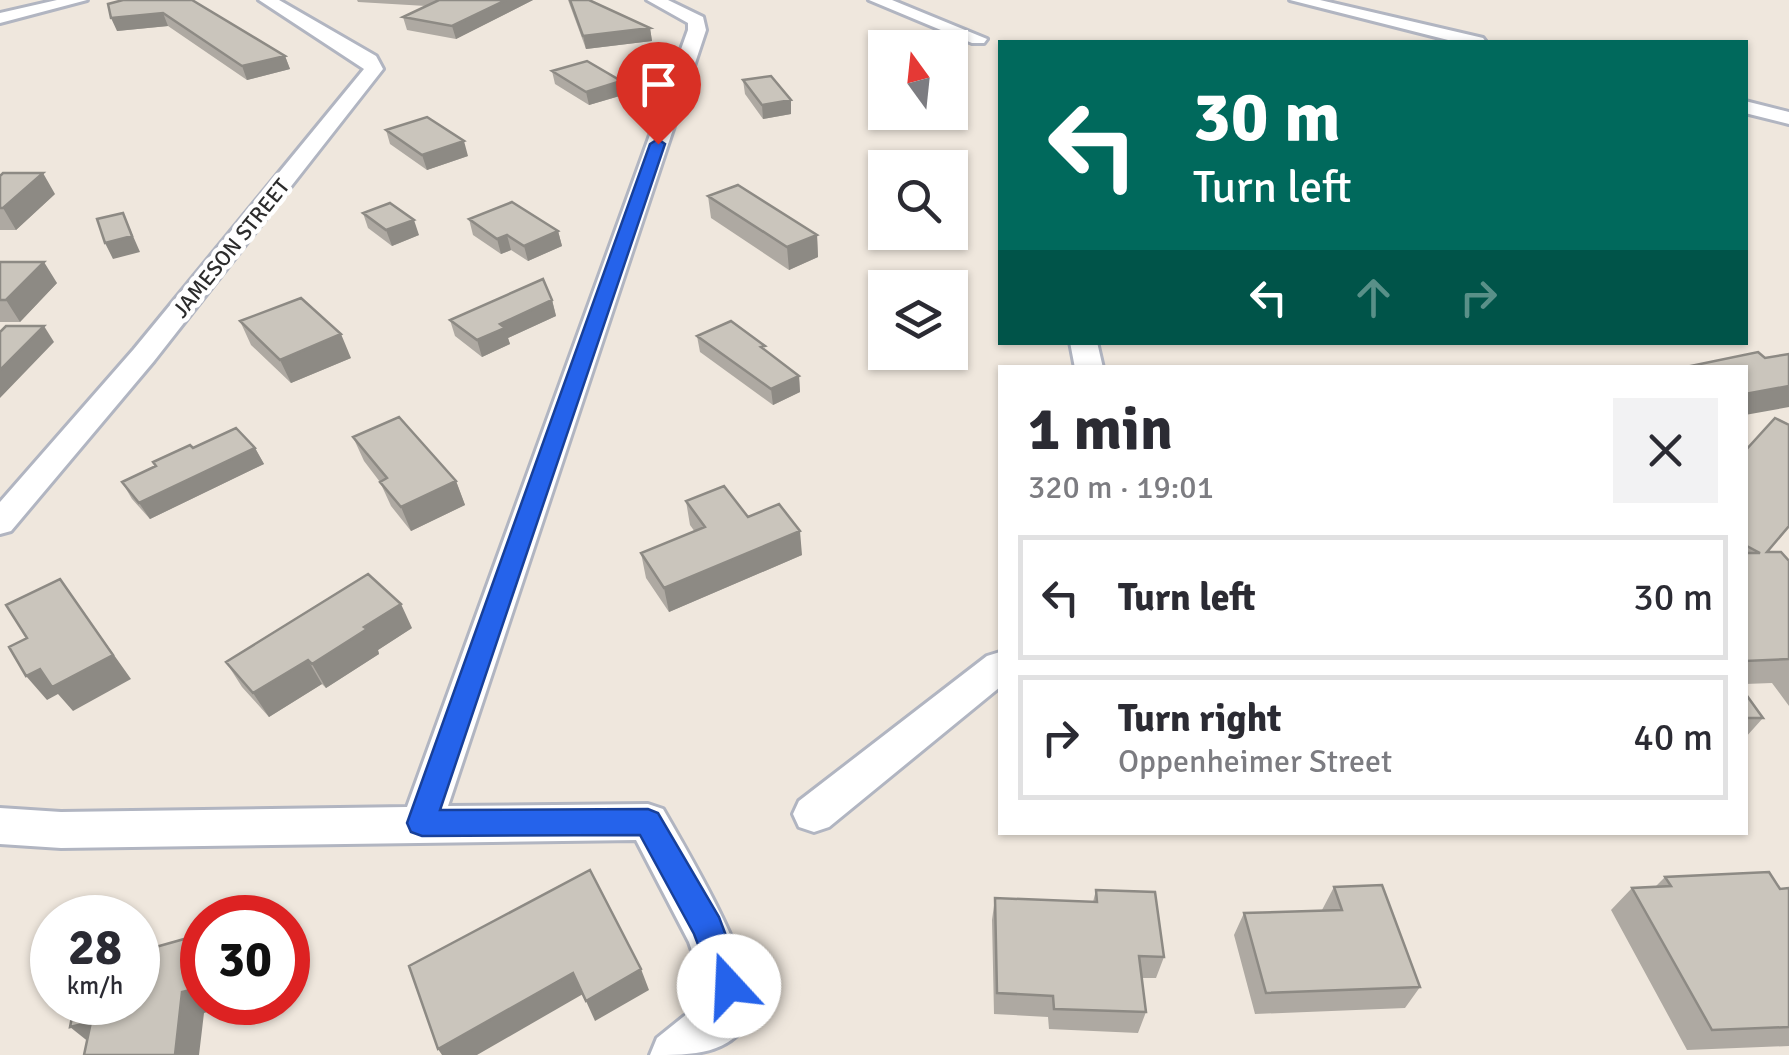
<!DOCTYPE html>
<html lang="en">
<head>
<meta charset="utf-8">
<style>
  body { margin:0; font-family:Signika,sans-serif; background:#f2f2f3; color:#2b2b33; height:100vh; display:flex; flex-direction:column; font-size:38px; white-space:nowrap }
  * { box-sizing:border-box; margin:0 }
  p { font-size:32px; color:#7c7c81 }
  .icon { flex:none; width:55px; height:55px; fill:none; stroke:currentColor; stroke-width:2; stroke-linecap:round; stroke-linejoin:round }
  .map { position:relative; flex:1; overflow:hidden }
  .sheet { position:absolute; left:998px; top:365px; width:750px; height:470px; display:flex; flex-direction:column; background:#fff; border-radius:0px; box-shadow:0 2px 8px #0004 }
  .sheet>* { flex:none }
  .hud { position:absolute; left:998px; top:40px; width:750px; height:305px; border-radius:0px; box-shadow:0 2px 8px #0004; background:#00695c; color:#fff; overflow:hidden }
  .needle { width:65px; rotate:345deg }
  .fabs { position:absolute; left:868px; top:30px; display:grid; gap:20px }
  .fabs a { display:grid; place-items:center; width:100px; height:100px; border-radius:0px; background:#fff; box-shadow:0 2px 8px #0004; font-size:50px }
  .speed { position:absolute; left:30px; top:895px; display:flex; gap:20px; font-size:50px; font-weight:700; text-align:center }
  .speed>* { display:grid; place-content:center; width:130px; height:130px; border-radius:50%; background:#fff; box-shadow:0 2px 8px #0004; line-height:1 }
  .speed small { font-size:25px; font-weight:400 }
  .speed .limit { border:15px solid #d22; background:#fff; color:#111 }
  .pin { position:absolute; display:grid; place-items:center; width:85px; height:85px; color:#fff; margin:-102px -42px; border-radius:50% 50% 50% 0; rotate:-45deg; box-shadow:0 0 10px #0007 }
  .pin .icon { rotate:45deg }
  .me { position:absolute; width:110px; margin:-55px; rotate:340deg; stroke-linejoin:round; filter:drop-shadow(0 0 8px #0008) }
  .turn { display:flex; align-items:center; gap:35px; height:210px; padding:0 30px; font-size:45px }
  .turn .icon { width:130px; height:130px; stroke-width:2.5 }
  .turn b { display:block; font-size:70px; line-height:85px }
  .lanes { display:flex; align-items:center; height:95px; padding:0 30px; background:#0003; justify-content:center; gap:50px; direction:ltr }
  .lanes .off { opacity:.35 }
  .round { display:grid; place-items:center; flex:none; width:105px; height:105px; border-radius:0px; background:#f2f2f3 }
  .overview { display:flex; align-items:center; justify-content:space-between; height:170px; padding:0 30px }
  h1 { font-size:60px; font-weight:800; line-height:75px }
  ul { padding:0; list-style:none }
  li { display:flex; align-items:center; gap:30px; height:125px; margin:0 20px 15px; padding:0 10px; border:5px solid #e1e1e2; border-radius:0px }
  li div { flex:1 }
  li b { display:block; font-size:38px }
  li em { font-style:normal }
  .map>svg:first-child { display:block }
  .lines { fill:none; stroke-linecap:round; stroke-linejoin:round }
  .minor-casing { stroke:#b1b5c1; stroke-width:6 }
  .minor { fill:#fff; fill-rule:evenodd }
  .wall { fill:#aea9a2 }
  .shaded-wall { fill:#8d8a84 }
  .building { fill:#cac5bc; stroke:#8d8a84; stroke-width:2.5 }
  .route { fill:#2563eb; stroke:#184099; stroke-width:2.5 }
  .labels { text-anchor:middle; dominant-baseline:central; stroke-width:9; stroke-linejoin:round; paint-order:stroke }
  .far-street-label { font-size:22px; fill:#2c2c2c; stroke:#fff }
</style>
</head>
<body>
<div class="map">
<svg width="1789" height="1055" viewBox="0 0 1789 1055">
  <rect width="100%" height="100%" fill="#efe7dd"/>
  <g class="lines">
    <!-- minor casing -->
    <g class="minor-casing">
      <path id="minor" d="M57 0H87L0 23V13Z
        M259 0H279L376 56 383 69 154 361 11 531 0 534V502L134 349 364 69Z
        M647 0H668L703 17 706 30 448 806 648 804 663 809C700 873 736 935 757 1006 736 1055 698 1055 650 1055L657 1038 708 997 689 942 636 840 61 848 0 844V808L61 812 407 807 688 30V23Z
        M869 0H892L987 39 984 43H972Z
        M1290 0H1320L1483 38 1486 42H1456Z
        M1745 101 1789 112V124L1745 113Z
        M1070 342H1097L1103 368H1075Z
        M1000 652V687L829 827 814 832 799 827 793 814 799 801 987 656Z"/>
    </g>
    <!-- minor -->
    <use href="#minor" class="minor"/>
  </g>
  <!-- wall -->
  <path class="wall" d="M123 0 285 56 290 69 247 80 168 26 117 31Z
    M357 0H533L456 39 407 30 403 17 426 6 358 2Z
    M568 0H589L650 28 652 41 586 49Z
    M552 71 623 95 589 105 555 84Z
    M743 80 791 114 763 119 745 94Z
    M386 130 468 156 427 170 390 144Z
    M55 194 16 230H0V208Z
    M708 196 817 235 818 257 789 270 711 218Z
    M363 213 419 235 392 246 368 228Z
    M469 219 558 231 562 246 528 261 511 250 501 254 473 235Z
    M0 262 57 283 20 322H0Z
    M552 300 556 316 508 338 510 344 482 357 455 336 450 320Z
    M240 321 351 358 291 383 251 345Z
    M697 336 765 351 799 376 800 392 773 405 700 352Z
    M353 437 456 481 465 505 411 531 391 506 380 482 364 461Z
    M193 448H255L264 464 150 519 132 499 122 482Z
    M1745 451 1769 552 1789 561V706L1772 683 1745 684Z
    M686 501 748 517 802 555 669 612 646 578 641 553 695 532 690 525Z
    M412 628 378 650 379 654 326 688 322 684 269 717 242 687 226 662Z
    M1745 693 1763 718 1745 738Z
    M1665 877 1780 889 1789 888V1046L1687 1050 1611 910 1632 888 1655 887Z
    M1334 887 1420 987 1405 1008 1255 1014 1234 935 1244 913 1322 910Z
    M1096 890 1164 957 1156 978H1142L1146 1012 1138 1033 1049 1029 1048 1017 994 1014 992 920 995 898 1093 902Z"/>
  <!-- shaded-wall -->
  <path class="shaded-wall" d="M506 0H533L456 39 452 26Z
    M163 13 168 26 117 31 111 18Z
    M650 28 652 41 586 49 583 36Z
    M285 56 290 69 247 80 242 66Z
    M621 81 623 95 589 105 586 92Z
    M791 100V114L763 119 762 105Z
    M464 141 468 156 427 170 422 155Z
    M43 173 55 194 16 230 3 208Z
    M123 213 140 252 113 259 105 243Z
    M414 220 419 235 392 246 386 230Z
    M558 231 562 246 528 261 524 246Z
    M507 235 511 250 501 254 497 239Z
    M817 235 818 257 789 270 787 247Z
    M44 262 57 283 20 322 6 300Z
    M552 300 556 316 508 338 510 344 482 357 477 340 500 324Z
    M44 326 54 342 0 398V370Z
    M341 334 351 358 291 383 280 360Z
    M799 376 800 392 773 405 771 389Z
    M1789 386V407L1745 415V394Z
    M255 448 264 464 150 519 139 503Z
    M456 481 465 505 411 531 401 507Z
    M800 531 802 555 669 612 664 588Z
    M60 579 131 679 73 711 58 694 47 700 26 676Z
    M401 604 412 628 378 650 379 654 326 688 312 664 364 627Z
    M308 660 322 684 269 717 253 693Z
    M641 969 649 990 595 1021 586 1001Z
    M573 973 583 994 477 1055H442L438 1049Z
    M202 987V1002H241L204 1013 199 1055H175L182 992Z
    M91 1022 95 1047 70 1027Z"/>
  <!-- building -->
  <path class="building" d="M123 0H192L285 56 242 66 163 13 111 18 108 4Z
    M439 0H506L452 26 403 17Z
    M570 0H589L650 28 583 36Z
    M587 61 621 81 586 92 552 71Z
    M771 76 791 100 762 105 743 80Z
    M427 117 464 141 422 155 386 130Z
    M3 173H43L3 208H0V176Z
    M738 185 817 235 787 247 708 196Z
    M512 202 558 231 524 246 507 235 497 239 469 219Z
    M390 203 414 220 386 230 363 213Z
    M123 213 132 236 105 243 97 219Z
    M0 262H44L6 300H0Z
    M543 279 552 300 500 324 505 328 477 340 450 320Z
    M301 298 341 334 280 360 240 321Z
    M731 321 765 346 761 347 799 376 771 389 697 336Z
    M6 326H44L0 370V332Z
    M1758 352 1765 358 1789 354V386L1745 394V368H1681Z
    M399 417 456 481 401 507 380 482 387 478 353 437Z
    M1775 418 1789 425V526L1767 552H1781L1789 561V659L1745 661V553H1760L1745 545V451Z
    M236 428 255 448 139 503 122 482 156 466 153 462 190 445 193 448Z
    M724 486 748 517 779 504 800 531 664 588 641 553 705 527 686 501Z
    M368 574 401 604 364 627 367 629 312 664 308 660 253 693 226 662Z
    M60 579 113 655 52 687 40 669 26 676 9 647 27 638 6 605Z
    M1745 693 1763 718H1745Z
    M590 870 641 969 586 1001 573 973 438 1049 409 966Z
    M1769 872 1780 889 1789 888V1027L1712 1030 1632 888 1671 886 1665 877Z
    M1382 885 1420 987 1266 993 1244 913 1342 910 1334 887Z
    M1096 890 1155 892 1164 957 1139 956 1146 1012 1054 1009 1053 996 997 993 995 898 1097 902Z
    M202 934V987L182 992 175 1055H84L91 1022 70 1027 75 1002H138V952Z"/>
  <!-- route -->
  <path class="route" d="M658 139 665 144 440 810 648 809 658 813 719 917 745 986 741 997 729 1002 718 997 694 934 640 835 422 836 411 832 407 823 650 144Z"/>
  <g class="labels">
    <!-- far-street labels -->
    <g class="far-street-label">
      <text transform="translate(231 248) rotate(-51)">JAMESON STREET</text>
    </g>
  </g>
</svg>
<div class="fabs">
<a><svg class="needle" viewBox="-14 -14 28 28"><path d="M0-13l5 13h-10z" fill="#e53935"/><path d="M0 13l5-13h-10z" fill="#7c7c81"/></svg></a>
<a><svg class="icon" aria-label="search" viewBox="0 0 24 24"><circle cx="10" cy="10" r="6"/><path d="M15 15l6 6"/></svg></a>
<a><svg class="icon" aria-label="layers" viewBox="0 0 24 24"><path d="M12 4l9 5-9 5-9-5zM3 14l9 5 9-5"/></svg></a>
</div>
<div class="speed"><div>28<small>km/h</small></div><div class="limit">30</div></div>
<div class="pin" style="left:658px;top:144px;background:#d93025"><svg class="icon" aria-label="arrive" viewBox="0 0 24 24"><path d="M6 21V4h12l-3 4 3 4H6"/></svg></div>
<svg class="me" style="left:729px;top:986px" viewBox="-20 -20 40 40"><circle r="19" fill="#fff"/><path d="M0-13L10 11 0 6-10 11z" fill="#2563eb"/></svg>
<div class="hud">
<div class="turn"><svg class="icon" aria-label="left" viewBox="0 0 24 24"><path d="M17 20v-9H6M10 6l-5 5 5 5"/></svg><div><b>30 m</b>Turn left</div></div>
<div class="lanes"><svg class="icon" aria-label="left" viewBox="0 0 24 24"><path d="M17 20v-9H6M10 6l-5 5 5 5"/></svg><svg class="icon off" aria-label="ahead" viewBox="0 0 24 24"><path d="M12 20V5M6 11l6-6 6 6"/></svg><svg class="icon off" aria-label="right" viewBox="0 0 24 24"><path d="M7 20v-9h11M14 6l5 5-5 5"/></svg></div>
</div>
<section class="sheet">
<div class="overview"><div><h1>1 min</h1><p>320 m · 19:01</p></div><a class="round"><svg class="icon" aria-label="close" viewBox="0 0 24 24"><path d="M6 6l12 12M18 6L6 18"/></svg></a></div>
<ul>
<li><svg class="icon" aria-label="left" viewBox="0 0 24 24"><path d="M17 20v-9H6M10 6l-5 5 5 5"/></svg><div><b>Turn left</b></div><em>30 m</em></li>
<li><svg class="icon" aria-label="right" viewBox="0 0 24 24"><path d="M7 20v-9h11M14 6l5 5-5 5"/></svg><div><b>Turn right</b><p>Oppenheimer Street</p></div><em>40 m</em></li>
</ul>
</section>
</div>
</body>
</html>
